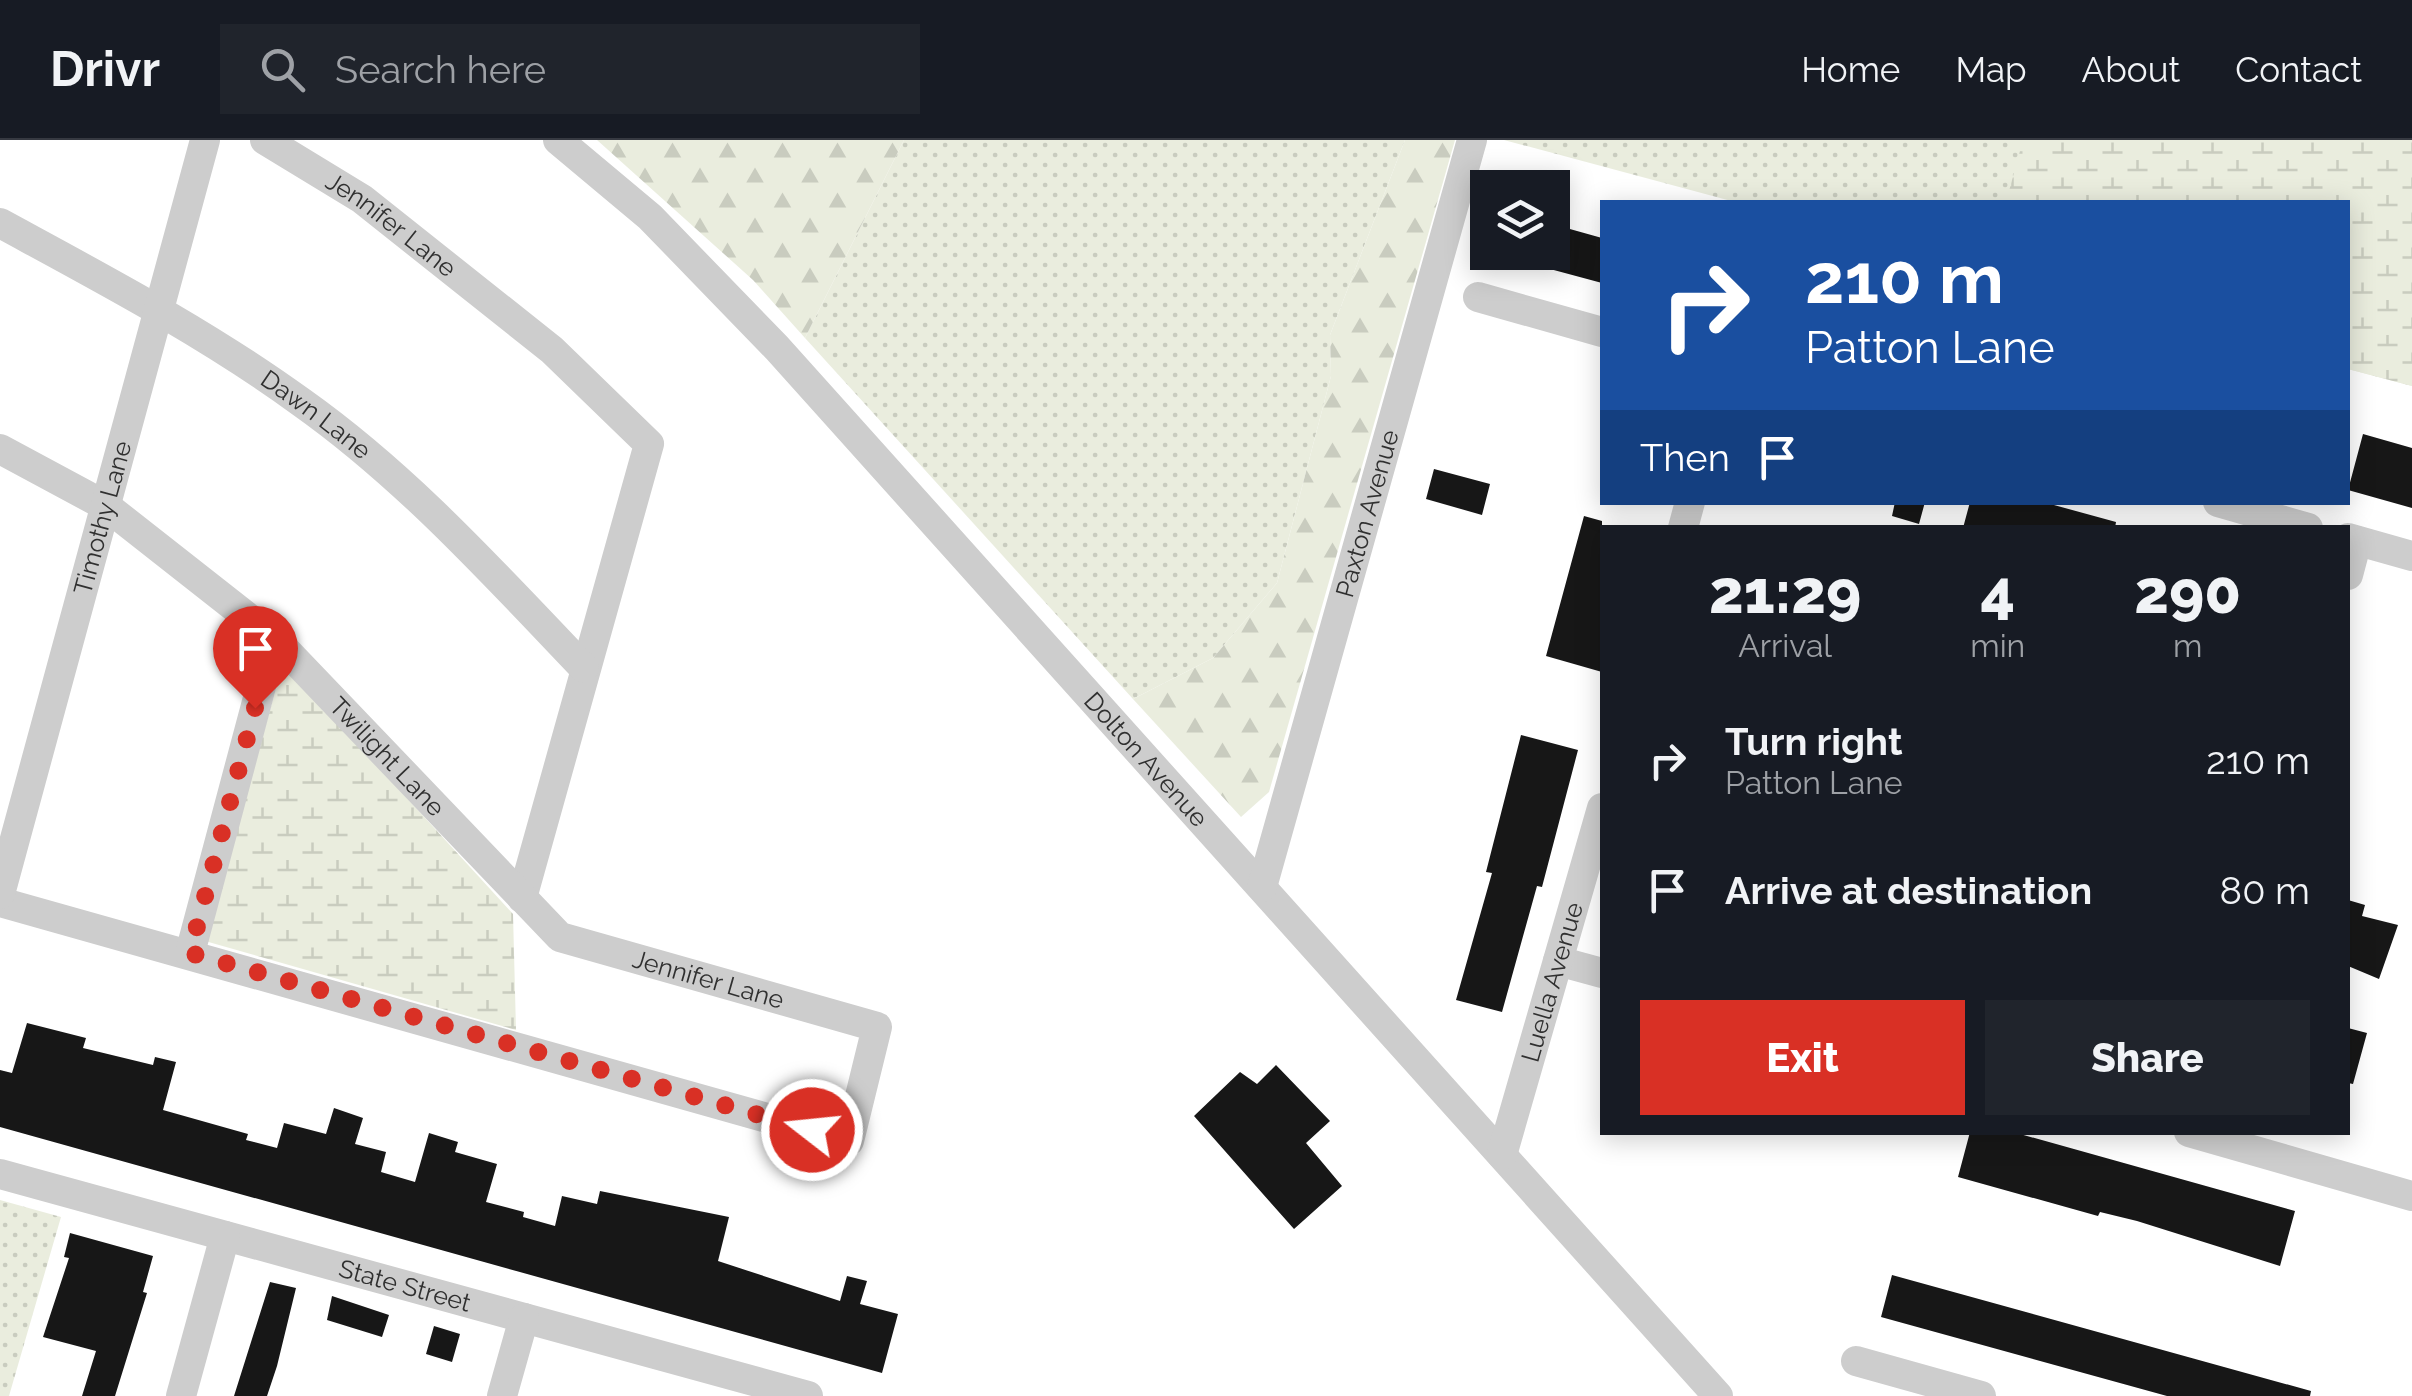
<!DOCTYPE html>
<html lang="en">
<head>
<meta charset="utf-8">
<style>
  body { margin:0; font-family:Raleway,sans-serif; background:#20242c; color:#f1f3f6; height:100vh; display:flex; flex-direction:column; font-size:38px; white-space:nowrap }
  * { box-sizing:border-box; margin:0 }
  p { font-size:32px; color:#9ea1a6 }
  .icon { flex:none; width:55px; height:55px; fill:none; stroke:currentColor; stroke-width:2; stroke-linecap:round; stroke-linejoin:round }
  .map { position:relative; flex:1; overflow:hidden }
  .panel { position:absolute; left:1600px; top:385px; width:750px; height:610px; display:flex; flex-direction:column; background:#171b24; border-radius:0px; box-shadow:0 5px 25px #0003 }
  .panel>* { flex:none }
  .banner { position:absolute; left:1600px; top:60px; width:750px; height:305px; border-radius:0px; box-shadow:0 5px 25px #0003; background:#1a4fa0; color:#fff; overflow:hidden }
  .fabs { position:absolute; left:1470px; top:30px; display:grid; gap:20px }
  .fabs a { display:grid; place-items:center; width:100px; height:100px; border-radius:0px; background:#171b24; box-shadow:0 5px 25px #0003; font-size:50px }
  .pin { position:absolute; display:grid; place-items:center; width:85px; height:85px; color:#fff; margin:-102px -42px; border-radius:50% 50% 50% 0; rotate:-45deg; box-shadow:0 0 10px #0007 }
  .pin .icon { rotate:45deg }
  .me { position:absolute; width:110px; margin:-55px; rotate:286deg; stroke-linejoin:round; filter:drop-shadow(0 0 8px #0008) }
  .turn { display:flex; align-items:center; gap:35px; height:210px; padding:0 40px; font-size:45px }
  .turn .icon { width:130px; height:130px; stroke-width:2.5 }
  .turn b { display:block; font-size:70px; line-height:85px }
  .then { display:flex; align-items:center; height:95px; padding:0 40px; background:#0003; gap:20px; font-size:38px }
  .eta { display:flex; justify-content:space-evenly; align-items:center; height:170px; text-align:center }
  .eta b { font-size:60px; font-weight:800; line-height:70px }
  .cta { display:flex; gap:20px; margin-top:auto; padding:20px 40px }
  .cta a { flex:1; height:115px; border-radius:0px; background:#d93025; color:#fff; font-size:40px; font-weight:800; line-height:115px; text-align:center }
  .cta a+a { background:#20242c; color:#f1f3f6 }
  ul { padding:0; list-style:none }
  li { display:flex; align-items:center; gap:30px; height:130px; padding:0 40px }
  li div { flex:1 }
  li b { display:block; font-size:38px }
  li em { font-style:normal }
  header { display:flex; align-items:center; gap:60px; box-sizing:border-box; height:140px; padding:0 50px; background:#171b24; border-bottom:2px solid #363941 }
  header strong { font-size:48px }
  nav { display:flex; gap:55px; margin-inline-start:auto; font-size:35px }
  .search { width:700px; height:90px; background:#20242c; display:flex; align-items:center; gap:25px; box-sizing:border-box; padding:0 35px; border-radius:0px; color:#9ea1a6; font-size:38px }
  .map>svg:first-child { display:block }
  .green { fill:url(#green-dots) }
  .forest { fill:url(#forest-firs) }
  .wetland { fill:url(#wetland-marsh) }
  .building { fill:#171717 }
  .lines { fill:none; stroke-linecap:round; stroke-linejoin:round }
  .minor { stroke:#cdcdcd; stroke-width:30 }
  .route { stroke:#d93025; stroke-width:18; stroke-dasharray:0 32.4 }
  .labels { text-anchor:middle; dominant-baseline:central; stroke-width:10; stroke-linejoin:round; paint-order:stroke }
  .street-label { font-size:25px; fill:#303030; stroke:#fff }
</style>
</head>
<body>
<header>
<strong>Drivr</strong>
<div class="search"><svg class="icon" aria-label="search" viewBox="0 0 24 24"><circle cx="10" cy="10" r="6"/><path d="M15 15l6 6"/></svg>Search here</div>
<nav><a>Home</a><a>Map</a><a>About</a><a>Contact</a></nav>
</header>
<div class="map">
<svg width="2412" height="1256" viewBox="0 0 2412 1256">
  <defs>
    <pattern id="green-dots" width="8" height="8" patternUnits="userSpaceOnUse" patternTransform="scale(2.5)"><rect width="8" height="8" fill="#eaedde"/><path d="M2 2h.1M6 6h.1" fill="none" stroke="#c9ccbf" stroke-width="1.8" stroke-linecap="round"/></pattern>
    <pattern id="forest-firs" width="22" height="20" patternUnits="userSpaceOnUse" patternTransform="scale(2.5)"><rect width="22" height="20" fill="#eaedde"/><path d="M5 1l3.5 6h-7zM16 11l3.5 6h-7z" fill="#c9ccbf"/></pattern>
    <pattern id="wetland-marsh" width="20" height="14" patternUnits="userSpaceOnUse" patternTransform="scale(2.5)"><rect width="20" height="14" fill="#eaedde"/><path d="M1 5h8M5 5V1M11 12h8M15 12V8" fill="none" stroke="#c9ccbf"/></pattern>
  </defs>
  <rect width="100%" height="100%" fill="#fff"/>
  <!-- green -->
  <path class="green" d="M904 0H1405L1330 195 1331 236 1277 443 1213 518 1133 559 805 198Z
    M1504 0H2412V246L2348 229V62H1735Z
    M0 1060 61 1077 9 1256H0Z"/>
  <!-- forest -->
  <path class="forest" d="M597 0H904L805 198 753 140Z
    M1405 0H1455L1269 652 1241 677 1133 559 1213 518 1277 443 1331 236 1330 195Z"/>
  <!-- wetland -->
  <path class="wetland" d="M2023 0H2412V246L2348 229V62H2006Z
    M288 534 297 538 513 774 516 890 205 801 279 538Z"/>
  <!-- building -->
  <path class="building" d="M1552 84 1602 98V143L1509 118 1510 112H1552Z
    M2363 294 2412 308V368L2348 350Z
    M1434 329 1490 344 1482 375 1426 359Z
    M1895 362H1925L1919 384 1892 376Z
    M1970 362H2043L2116 382 2115 388H1963Z
    M1584 376 1602 381V532L1546 516Z
    M1521 595 1578 610 1542 747 1537 746 1502 872 1456 860 1492 733 1486 732Z
    M2348 760 2365 765 2362 776 2398 785 2379 839 2348 826Z
    M27 883 86 898 83 908 153 925 155 917 176 922 163 970 248 994 246 1000 277 1008 284 983 326 994 334 968 363 978 355 1004 386 1012 381 1032 415 1042 429 993 458 1002 455 1012 497 1024 486 1062 524 1072 523 1077 555 1086 562 1056 597 1064 600 1051 729 1077 718 1121 840 1161 847 1136 867 1141 860 1164 898 1174 882 1233 0 987V930L12 933Z
    M2348 888 2367 893 2353 944 2348 943Z
    M1276 925 1330 981 1306 1003 1342 1046 1294 1089 1194 976 1240 932 1257 944Z
    M1970 992H2013L2295 1071 2280 1126 2137 1081 2100 1072 2098 1076 1958 1037Z
    M70 1093 153 1116 143 1152 147 1153 115 1256H82L96 1211 43 1197 69 1118 64 1117Z
    M1892 1135 2311 1251 2310 1256H2167L1881 1177Z
    M270 1142 296 1148 277 1226 267 1256H234Z
    M332 1156 389 1175 382 1197 327 1180Z
    M434 1186 460 1194 452 1222 426 1214Z"/>
  <g class="lines">
    <!-- minor -->
    <g class="minor">
      <path id="s1" d="M265 0 362 59 552 210 649 304 522 758"/>
      <path id="s2" d="M558 0 650 77 777 208 1718 1256"/>
      <path id="s3" d="M0 83C103 139 206 193 301 262 407 337 495 435 584 528"/>
      <path d="M1478 157 1602 192"/>
      <path id="s4" d="M0 309 106 366 274 498 560 797 877 887 849 1001 0 762"/>
      <path d="M2218 362 2308 388"/>
      <path d="M1683 388 1690 362"/>
      <path d="M2348 398 2412 416"/>
      <path d="M2348 435 2357 401"/>
      <path id="s5" d="M1262 747 1472 0"/>
      <path id="s6" d="M0 754 205 0"/>
      <path d="M190 813 274 498"/>
      <path d="M1558 821 1602 833"/>
      <path d="M2189 992 2412 1056"/>
      <path id="s7" d="M1502 1015 1602 668"/>
      <path id="s8" d="M0 1034 808 1256"/>
      <path d="M1856 1221 1981 1256"/>
      <path d="M181 1256 225 1096"/>
      <path d="M502 1256 524 1178"/>
    </g>
  </g>
  <g class="lines">
    <!-- route -->
    <path class="route" d="M255 568 190 813 812 990"/>
  </g>
  <g class="labels">
    <!-- street labels -->
    <g class="street-label">
      <text stroke="none"><textPath href="#s1" startOffset="152">Jennifer Lane</textPath></text>
      <text stroke="none"><textPath href="#s3" startOffset="370">Dawn Lane</textPath></text>
      <text stroke="none"><textPath href="#s5" startOffset="388">Paxton Avenue</textPath></text>
      <text stroke="none"><textPath href="#s6" startOffset="390">Timothy Lane</textPath></text>
      <text stroke="none"><textPath href="#s4" startOffset="498">Twilight Lane</textPath></text>
      <text stroke="none"><textPath href="#s2" startOffset="855">Dolton Avenue</textPath></text>
      <text stroke="none"><textPath href="#s4" startOffset="902">Jennifer Lane</textPath></text>
      <text stroke="none"><textPath href="#s7" startOffset="180">Luella Avenue</textPath></text>
      <text stroke="none"><textPath href="#s8" startOffset="420">State Street</textPath></text>
    </g>
  </g>
</svg>
<div class="fabs">
<a><svg class="icon" aria-label="layers" viewBox="0 0 24 24"><path d="M12 4l9 5-9 5-9-5zM3 14l9 5 9-5"/></svg></a>
</div>
<div class="pin" style="left:255px;top:568px;background:#d93025"><svg class="icon" aria-label="arrive" viewBox="0 0 24 24"><path d="M6 21V4h12l-3 4 3 4H6"/></svg></div>
<svg class="me" style="left:812px;top:990px" viewBox="-20 -20 40 40"><circle r="17" fill="#d93025" stroke="#fff" stroke-width="3"/><path d="M0-11L8 9 0 5-8 9z" fill="#fff"/></svg>
<div class="banner">
<div class="turn"><svg class="icon" aria-label="right" viewBox="0 0 24 24"><path d="M7 20v-9h11M14 6l5 5-5 5"/></svg><div><b>210 m</b>Patton Lane</div></div>
<div class="then">Then<svg class="icon" aria-label="arrive" viewBox="0 0 24 24"><path d="M6 21V4h12l-3 4 3 4H6"/></svg></div>
</div>
<section class="panel">
<div class="eta">
<div><b>21:29</b><p>Arrival</p></div>
<div><b>4</b><p>min</p></div>
<div><b>290</b><p>m</p></div>
</div>
<ul>
<li><svg class="icon" aria-label="right" viewBox="0 0 24 24"><path d="M7 20v-9h11M14 6l5 5-5 5"/></svg><div><b>Turn right</b><p>Patton Lane</p></div><em>210 m</em></li>
<li><svg class="icon" aria-label="arrive" viewBox="0 0 24 24"><path d="M6 21V4h12l-3 4 3 4H6"/></svg><div><b>Arrive at destination</b></div><em>80 m</em></li>
</ul>
<div class="cta"><a>Exit</a><a>Share</a></div>
</section>
</div>
</body>
</html>
